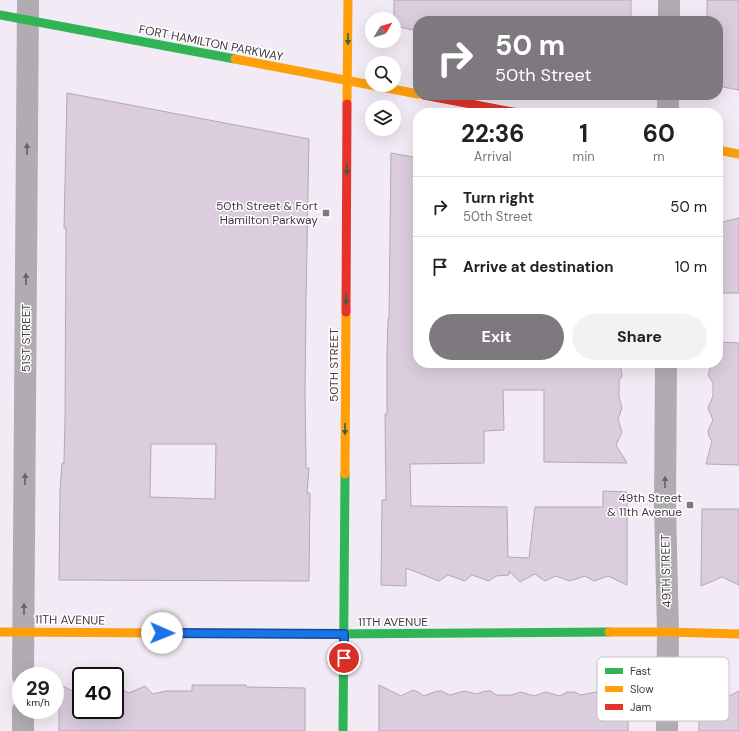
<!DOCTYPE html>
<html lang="en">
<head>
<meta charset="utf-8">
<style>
  body { margin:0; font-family:"DM Sans",sans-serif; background:#f2f2f2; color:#222; height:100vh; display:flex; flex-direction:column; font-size:15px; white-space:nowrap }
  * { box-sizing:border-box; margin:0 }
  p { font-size:13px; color:#767676 }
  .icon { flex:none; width:22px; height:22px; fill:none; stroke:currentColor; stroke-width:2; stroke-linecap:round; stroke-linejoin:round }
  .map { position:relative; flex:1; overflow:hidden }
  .side { position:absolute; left:413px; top:108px; width:310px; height:260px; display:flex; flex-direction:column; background:#fff; border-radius:16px; box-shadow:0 4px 16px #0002 }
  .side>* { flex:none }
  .hud { position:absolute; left:413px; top:16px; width:310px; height:84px; border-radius:16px; box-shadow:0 4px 16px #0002; background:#7e787f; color:#fff; overflow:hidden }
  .needle { width:26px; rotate:52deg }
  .buttons { position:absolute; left:365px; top:12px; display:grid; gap:8px }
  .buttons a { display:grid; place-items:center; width:36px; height:36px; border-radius:50%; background:#fff; box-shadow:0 4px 16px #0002; font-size:20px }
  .speed { position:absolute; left:12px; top:667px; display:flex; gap:8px; font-size:20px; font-weight:700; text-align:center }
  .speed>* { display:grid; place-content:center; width:52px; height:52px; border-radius:50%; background:#fff; box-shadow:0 4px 16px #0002; line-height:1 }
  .speed small { font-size:10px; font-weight:400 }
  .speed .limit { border:2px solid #111; border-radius:6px; background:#fff; color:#111 }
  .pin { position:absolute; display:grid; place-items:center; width:34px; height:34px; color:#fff; margin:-17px; border:2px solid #fff; border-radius:50%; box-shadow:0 1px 4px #0007 }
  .me { position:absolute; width:44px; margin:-22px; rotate:91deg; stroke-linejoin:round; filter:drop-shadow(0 0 3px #0008) }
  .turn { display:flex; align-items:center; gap:14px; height:84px; padding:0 16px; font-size:18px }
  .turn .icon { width:52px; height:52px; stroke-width:2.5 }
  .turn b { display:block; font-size:28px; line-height:34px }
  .eta { display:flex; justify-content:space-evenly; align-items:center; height:68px; text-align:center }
  .eta b { font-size:24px; font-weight:700; line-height:28px }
  .primary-button { display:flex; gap:8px; margin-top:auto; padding:8px 16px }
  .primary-button a { flex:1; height:46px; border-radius:24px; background:#7e787f; color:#fff; font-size:16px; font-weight:700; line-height:46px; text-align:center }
  .primary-button a+a { background:#f2f2f2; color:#222 }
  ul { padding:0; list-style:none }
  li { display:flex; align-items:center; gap:12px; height:60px; padding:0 16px; border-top:1px solid #e0e0e0 }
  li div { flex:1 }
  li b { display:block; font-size:15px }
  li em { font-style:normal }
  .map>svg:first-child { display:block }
  .building { fill:#dbccde; stroke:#b0aab1; fill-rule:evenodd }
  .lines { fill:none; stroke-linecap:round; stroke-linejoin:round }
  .street { stroke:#b1acb1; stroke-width:22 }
  .fast { stroke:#30b455; stroke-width:9 }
  .slow { stroke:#ff9f0a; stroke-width:9 }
  .jam { stroke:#e5322d; stroke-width:9 }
  .oneway { fill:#3b5f46 }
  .oneway2 { fill:#686268 }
  .route-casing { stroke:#114b97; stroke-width:10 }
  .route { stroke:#1a73e8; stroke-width:7 }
  .poi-dot { fill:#7e787f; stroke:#fff; stroke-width:1.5 }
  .labels { text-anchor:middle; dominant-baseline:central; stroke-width:3; stroke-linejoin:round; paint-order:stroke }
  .street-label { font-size:12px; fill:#403a40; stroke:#fff }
  .poi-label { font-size:12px; fill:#403a40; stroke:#fff; text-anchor:end }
  .key { fill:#fff; stroke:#c6c4c6; stroke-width:1 }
  .key-label { font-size:11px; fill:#403a40 }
</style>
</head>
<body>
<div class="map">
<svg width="739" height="731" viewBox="0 0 739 731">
  <rect width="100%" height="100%" fill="#f2eaf4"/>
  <!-- building -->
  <path class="building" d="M394 0H631V21H418V31L394 26Z
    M707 0H739V90L718 86V21H707Z
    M67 93 309 139 306 300 305 393 306 468H309L307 493H310L309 581 59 580 60 491 62 463H64L65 417 66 228H64ZM151 444H216L215 499 150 497Z
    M391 153 418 158V363H620L622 375 619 381V397L622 408 618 419 622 432 616 445 627 463 544 462V390H503L504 430 484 431V463L410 464 411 506 507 507 508 557 529 558 535 507H603V491L627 492V585L608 576 594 581 585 576 570 581 556 576 545 581 535 574 520 582 509 571V575L496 576 489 581 472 575 465 581 448 575 439 581 406 568V586L381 585 382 500H386L385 414H387V351L388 319H389Z
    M739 218V293H718V223Z
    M718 342 739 343V465L706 464 712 441 709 436 708 431 713 420 708 408 713 396V383L708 375 712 363H718Z
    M702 509H739V585L722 577 701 586Z
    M59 684 78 694H81V710H115V686L129 693 145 686 153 694 166 691H192V685H246V687L305 688V731H59Z
    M379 685 401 696 413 690 418 692 424 696 437 691H441L450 695 464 691 477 694 485 691H491L496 695H511L521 692 534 696 546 692 560 696 567 692H574L581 695 596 692 608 696 628 688V731H379Z
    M699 686 719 701 739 691V731H699Z"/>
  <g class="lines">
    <!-- street -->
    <path class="street" d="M669 21V0
      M668 113V95
      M666 363 665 505 668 632 667 731
      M23 676 28 0
      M23 731V710"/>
    <!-- fast -->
    <path class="fast" d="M0 15 235 59
      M327 634 609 632
      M343 731 345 474"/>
    <!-- slow -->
    <path class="slow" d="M235 59 418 94
      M347 104 348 0
      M718 150 739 154
      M345 474 346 312
      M0 632 327 634
      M609 632H668L739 634"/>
    <!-- jam -->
    <path class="jam" d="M424 95 518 113
      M346 312 347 104"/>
  </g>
  <!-- one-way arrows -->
  <defs><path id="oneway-solid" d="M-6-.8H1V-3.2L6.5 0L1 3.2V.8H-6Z"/></defs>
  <g class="oneway">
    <use href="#oneway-solid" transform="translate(348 39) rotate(90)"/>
    <use href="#oneway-solid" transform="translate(347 169) rotate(91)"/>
    <use href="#oneway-solid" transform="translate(346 299) rotate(90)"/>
    <use href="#oneway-solid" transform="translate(345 429) rotate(90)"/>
  </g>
  <g class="oneway2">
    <use href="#oneway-solid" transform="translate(27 149) rotate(-90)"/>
    <use href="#oneway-solid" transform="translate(26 279) rotate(-90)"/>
    <use href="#oneway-solid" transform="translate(25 479) rotate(-90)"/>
    <use href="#oneway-solid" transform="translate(665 482) rotate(-89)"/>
    <use href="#oneway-solid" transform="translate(24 609) rotate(-90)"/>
  </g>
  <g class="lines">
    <!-- route casing -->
    <g class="route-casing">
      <path id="route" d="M162 633 344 634V658"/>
    </g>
    <!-- route -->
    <use href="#route" class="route"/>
  </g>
  <!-- markers -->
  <g class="poi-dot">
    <rect x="322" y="209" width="8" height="8" rx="2"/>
    <rect x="686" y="501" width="8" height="8" rx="2"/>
  </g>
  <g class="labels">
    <!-- street labels -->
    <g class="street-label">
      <text transform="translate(211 43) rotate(11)">FORT HAMILTON PARKWAY</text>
      <text transform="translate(26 338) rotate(-90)">51ST STREET</text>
      <text transform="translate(334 365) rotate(-90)">50TH STREET</text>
      <text transform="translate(666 571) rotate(-91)">49TH STREET</text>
      <text transform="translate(70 620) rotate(1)">11TH AVENUE</text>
      <text x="393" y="622">11TH AVENUE</text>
    </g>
    <!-- poi labels -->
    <g class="poi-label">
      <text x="318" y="206">50th Street &amp; Fort<tspan x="318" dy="14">Hamilton Parkway</tspan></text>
      <text x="682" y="498">49th Street<tspan x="682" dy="14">&amp; 11th Avenue</tspan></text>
    </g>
  </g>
  <!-- legend -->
  <rect x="597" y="657" width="132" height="64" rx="6" class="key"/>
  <rect x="605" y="668" width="18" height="6" fill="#30b455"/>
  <rect x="605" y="686" width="18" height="6" fill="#ff9f0a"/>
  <rect x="605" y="704" width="18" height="6" fill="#e5322d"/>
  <g class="key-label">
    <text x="630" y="675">Fast</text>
    <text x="630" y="693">Slow</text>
    <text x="630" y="711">Jam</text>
  </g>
</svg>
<div class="buttons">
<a><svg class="needle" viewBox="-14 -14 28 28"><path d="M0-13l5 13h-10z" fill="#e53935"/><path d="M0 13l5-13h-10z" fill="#767676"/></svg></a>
<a><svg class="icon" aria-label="search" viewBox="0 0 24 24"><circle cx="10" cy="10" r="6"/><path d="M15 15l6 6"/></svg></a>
<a><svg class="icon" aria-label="layers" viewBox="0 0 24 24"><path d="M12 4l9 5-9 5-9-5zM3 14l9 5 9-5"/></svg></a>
</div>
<div class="speed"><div>29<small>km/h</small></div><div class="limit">40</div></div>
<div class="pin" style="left:344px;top:658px;background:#d93025"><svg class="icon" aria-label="arrive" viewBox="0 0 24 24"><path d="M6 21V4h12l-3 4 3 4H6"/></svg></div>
<svg class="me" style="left:162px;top:633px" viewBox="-20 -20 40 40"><circle r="19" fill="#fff"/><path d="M0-13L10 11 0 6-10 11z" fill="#1a73e8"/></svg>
<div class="hud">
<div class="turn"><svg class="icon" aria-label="right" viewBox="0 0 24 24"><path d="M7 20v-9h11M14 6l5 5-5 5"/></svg><div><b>50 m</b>50th Street</div></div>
</div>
<section class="side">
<div class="eta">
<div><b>22:36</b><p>Arrival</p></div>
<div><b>1</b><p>min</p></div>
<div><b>60</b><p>m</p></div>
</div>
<ul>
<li><svg class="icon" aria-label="right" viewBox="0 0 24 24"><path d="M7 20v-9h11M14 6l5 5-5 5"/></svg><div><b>Turn right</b><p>50th Street</p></div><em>50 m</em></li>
<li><svg class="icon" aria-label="arrive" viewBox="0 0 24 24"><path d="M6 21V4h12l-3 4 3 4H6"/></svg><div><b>Arrive at destination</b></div><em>10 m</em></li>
</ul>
<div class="primary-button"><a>Exit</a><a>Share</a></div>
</section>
</div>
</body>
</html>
